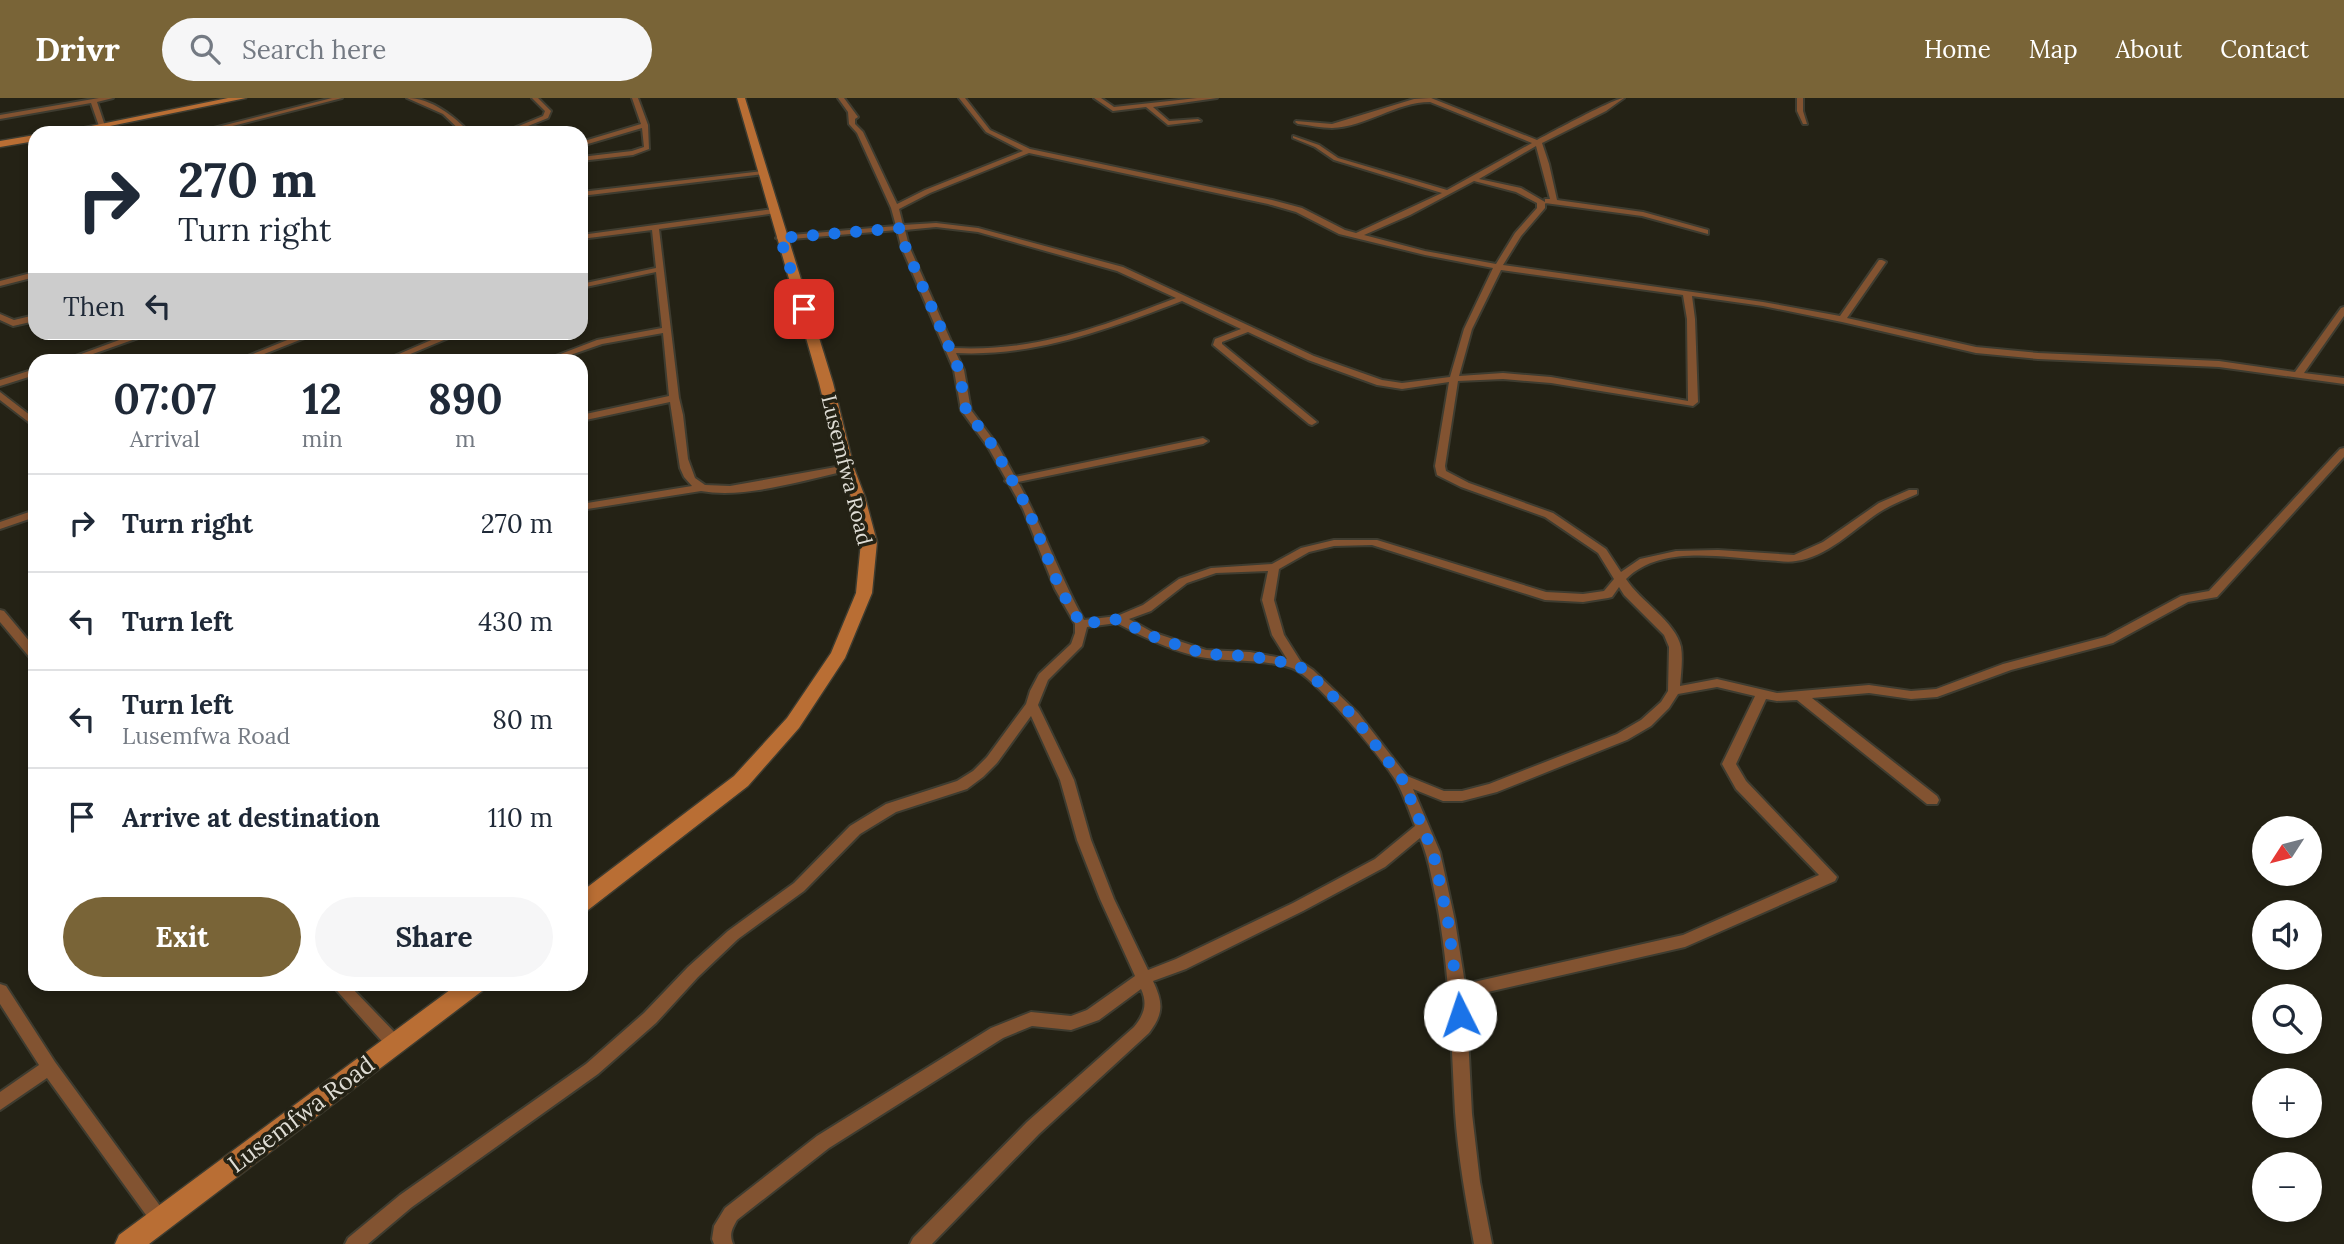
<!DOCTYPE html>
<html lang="en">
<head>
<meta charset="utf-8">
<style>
  body { margin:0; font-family:Lora,serif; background:#f6f6f7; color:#1f2937; height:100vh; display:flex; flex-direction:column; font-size:26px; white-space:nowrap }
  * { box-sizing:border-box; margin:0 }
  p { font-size:23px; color:#747a83 }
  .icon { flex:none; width:38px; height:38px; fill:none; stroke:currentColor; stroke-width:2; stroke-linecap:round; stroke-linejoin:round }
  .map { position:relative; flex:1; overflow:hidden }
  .panel { position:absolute; left:28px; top:256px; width:560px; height:637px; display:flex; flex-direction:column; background:#fff; border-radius:21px; box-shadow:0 4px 10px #0003 }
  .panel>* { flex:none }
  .guide { position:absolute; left:28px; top:28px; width:560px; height:214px; border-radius:21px; box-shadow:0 4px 10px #0003; background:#fff; color:#1f2937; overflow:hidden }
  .needle { width:46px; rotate:234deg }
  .fabs { position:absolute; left:2252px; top:718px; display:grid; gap:14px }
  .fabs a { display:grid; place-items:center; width:70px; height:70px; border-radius:50%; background:#fff; box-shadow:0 4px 10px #0003; font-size:35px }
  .pin { position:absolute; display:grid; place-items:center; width:60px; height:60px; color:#fff; margin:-30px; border-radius:14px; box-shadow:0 4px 10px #0006 }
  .me { position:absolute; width:77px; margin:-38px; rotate:356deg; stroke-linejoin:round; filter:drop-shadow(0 0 5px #0008) }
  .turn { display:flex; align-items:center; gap:24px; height:147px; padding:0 35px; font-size:32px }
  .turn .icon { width:91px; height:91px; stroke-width:2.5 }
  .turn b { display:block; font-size:49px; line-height:60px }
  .then { display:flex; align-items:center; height:66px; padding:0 35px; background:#0003; gap:14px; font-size:26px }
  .eta { display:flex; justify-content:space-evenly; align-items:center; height:119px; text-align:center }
  .eta b { font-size:42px; font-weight:700; line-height:49px }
  .cta { display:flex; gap:14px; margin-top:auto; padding:14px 35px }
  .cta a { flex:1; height:80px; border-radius:42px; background:#796437; color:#fff; font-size:28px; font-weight:700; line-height:80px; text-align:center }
  .cta a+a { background:#f6f6f7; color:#1f2937 }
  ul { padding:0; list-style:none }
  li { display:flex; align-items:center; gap:21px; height:98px; padding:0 35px; border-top:2px solid #e0e1e3 }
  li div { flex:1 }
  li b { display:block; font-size:26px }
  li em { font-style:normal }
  header { display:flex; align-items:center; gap:42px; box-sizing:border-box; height:98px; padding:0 35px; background:#796437; color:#fff }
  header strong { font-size:33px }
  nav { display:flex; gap:38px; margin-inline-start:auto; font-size:24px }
  .search { width:490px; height:63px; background:#f6f6f7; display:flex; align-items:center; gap:18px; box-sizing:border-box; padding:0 24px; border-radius:38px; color:#747a83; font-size:26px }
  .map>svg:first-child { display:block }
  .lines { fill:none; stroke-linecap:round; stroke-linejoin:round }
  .street-casing { stroke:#3e3c30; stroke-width:4 }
  .secondary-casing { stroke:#3e3c30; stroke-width:3 }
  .street { fill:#825331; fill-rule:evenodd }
  .secondary { fill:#b96e34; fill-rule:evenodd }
  .route { stroke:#1a73e8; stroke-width:12; stroke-dasharray:0 21.6 }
  .labels { text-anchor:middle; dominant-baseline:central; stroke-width:7; stroke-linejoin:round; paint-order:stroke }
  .street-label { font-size:21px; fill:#dedcd4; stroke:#242215 }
  .near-street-label { font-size:24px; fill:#dedcd4; stroke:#242215 }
</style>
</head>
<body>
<header>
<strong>Drivr</strong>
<div class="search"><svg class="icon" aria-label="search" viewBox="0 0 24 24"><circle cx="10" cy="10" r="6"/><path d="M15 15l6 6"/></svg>Search here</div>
<nav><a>Home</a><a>Map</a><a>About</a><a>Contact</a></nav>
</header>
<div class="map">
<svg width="2344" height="1146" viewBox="0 0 2344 1146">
  <rect width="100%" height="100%" fill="#242215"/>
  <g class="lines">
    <!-- street casing -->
    <g class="street-casing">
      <path id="street" d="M99 0H113L97 4 105 28 102 30 99 28 91 5 0 21V17Z
        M332 0H342L205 35H194Z
        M407 0C431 0 454 18 470 35H463L443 16Z
        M532 0H538L551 13 548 20 528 28 580 35 529 32 527 29 511 35H502L543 18 545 13Z
        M632 0H638L648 27 649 51 633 57 581 63V59L632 53 644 49 642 30 581 48V44L641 26Z
        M838 0H844L858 19 855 21V26L863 34 897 106 925 92 1023 53 986 34 959 0H965L990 32 1030 51 1272 102 1302 110 1345 132 1356 135 1442 95 1334 62 1315 49 1293 40V38L1319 47 1338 60 1447 92 1532 45 1430 4C1396 4 1366 29 1332 30 1321 30 1309 27 1298 26L1295 24 1296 23 1332 26 1414 1 1431 0 1537 42C1550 35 1615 0 1624 0L1606 13 1542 45 1549 66 1557 102 1643 114 1708 132V136L1642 118 1545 105V101H1550L1536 48 1479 81 1521 90 1545 104V110L1521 138 1503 167 1763 204 1840 218 1879 162H1882L1886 164 1847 220 1976 249 2038 255 2219 263 2295 274 2341 210 2344 209V218L2304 275 2344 280V286L2219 269 2038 261 1976 255 1842 224 1763 208 1692 198 1695 221 1698 304 1693 308 1551 285 1503 281 1458 283 1445 368 1446 373 1469 385 1553 415 1606 451 1621 474 1640 461 1676 453 1718 452 1794 457 1823 444 1879 405 1909 392H1917V396C1904 402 1890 407 1878 415 1853 432 1827 459 1796 463 1786 465 1774 462 1764 462 1720 459 1660 447 1626 481 1640 503 1676 524 1681 549 1683 561 1681 576 1680 588L1717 581 1777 595 1869 587 1911 593 1936 591 2003 566 2105 539 2181 498 2209 493 2340 351 2344 350V359L2217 499 2188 504 2113 545 2011 572 1937 599 1911 601 1869 595 1812 600 1937 698 1939 702 1937 706H1927L1797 602 1777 603 1766 601 1736 666 1746 683 1837 779 1835 783 1685 849 1466 899 1472 1016 1480 1084 1492 1146H1474C1466 1102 1458 1059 1455 1014 1451 940 1450 869 1435 796 1431 777 1428 758 1420 740L1385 769 1303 813 1186 871 1153 883C1163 905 1164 915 1149 935L1039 1036 932 1146H910L913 1140 1027 1024 1134 929C1144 917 1148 906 1141 891L1099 922 1071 932 1032 928 1003 940 829 1050 737 1122C732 1131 729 1136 733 1146H714L712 1141 714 1128 725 1110 817 1038 991 930 1031 914 1071 918 1087 912 1135 878 1100 801 1077 742 1060 682 1031 618 997 665 983 679 967 691 896 714 860 736 804 793 738 841 698 879 656 925 598 976 412 1109 368 1146H345L348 1140 400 1097 586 966 644 915 688 869 728 833 794 785 850 728 886 706 957 683 973 673 987 659 1026 606 1030 593 1039 576 1071 546 1075 535V526L1055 491 1023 411 1009 386 1005 383 1006 381 988 349 961 312 954 272 901 148 897 132 780 142 776 140 780 138 896 128 891 110 857 35 849 26 848 14ZM1029 55 1268 106 1296 114 1339 136 1425 157 1493 170 1464 231 1450 279 1402 285 1382 282 1314 258 1123 169 978 130 936 125 903 127 899 111 930 95ZM1474 83 1516 94 1537 105V110L1515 135 1496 166 1425 153 1364 137 1410 117ZM936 129 978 134 1117 173 1176 200C1100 229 1036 254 954 250L909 148 905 132ZM1501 172 1683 197 1687 221 1688 303 1551 279 1503 275 1459 278 1472 231ZM1182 203 1241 231 1215 241 1213 247 1309 326 1312 327 1317 324 1222 246V244L1248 234 1308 262 1377 287 1402 291 1449 284 1435 368 1437 377 1461 389 1545 419 1598 455 1614 481 1604 493 1583 496 1546 494 1377 442H1334L1301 450 1272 466 1211 470 1179 481 1143 507 1117 518 1084 522C1059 477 1043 429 1018 384L1203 346 1208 343 1203 340 1015 379 998 348 971 312 964 272 956 255C1036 259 1108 231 1182 203ZM1372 447 1545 502 1583 504 1608 500 1612 499 1619 489 1624 497 1664 537 1669 549 1668 593 1661 604 1641 622 1617 636 1489 686 1462 693H1444L1407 678 1358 615 1313 572 1301 564 1284 537 1274 502 1279 471 1309 454 1334 448ZM1268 473 1262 502 1272 537 1287 561 1250 554 1206 552 1152 534 1129 521 1151 513 1187 485 1216 475ZM1117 525C1140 538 1181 557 1207 560 1235 564 1264 561 1292 570 1314 578 1383 661 1396 683 1404 697 1409 713 1415 728L1375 761 1293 805 1176 861 1148 872 1114 801 1091 742 1074 682 1038 607 1048 582 1082 548 1087 529ZM1717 589 1755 598 1722 666 1736 691 1819 777 1683 837 1465 886 1455 823 1440 754 1413 691 1443 703H1462L1497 694 1627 642 1651 628 1669 610 1678 596Z
        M1094 0H1101L1114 9 1197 0H1217L1153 9 1169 23 1198 21 1201 23 1168 27 1146 9 1113 13Z
        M1797 0H1803V13L1807 26H1803L1797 13Z
        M763 73 765 74V76L581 98V94Z
        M773 111H776V115L659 131 679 300 683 317 688 361 695 380 705 387 730 388 847 367 852 370 847 373C802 382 746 401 701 393L581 412V406L692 388 684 379 680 370 670 304 581 323V317L669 298 663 235 602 246 556 262H545L597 242 662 230 656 174 581 190V186L656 170 652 132 581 141V137Z
        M35 174V179L0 188V183Z
        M0 216 14 222 35 217V223L13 228 0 222Z
        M141 234H155L76 262H65Z
        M307 234H320L249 262H238Z
        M450 234H463L396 262H385Z
        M35 271V277L0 288V282Z
        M0 294 35 321V329L0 302Z
        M35 412V419L0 431V424Z
        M0 512 4 513 35 550V562L31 561 0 524Z
        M0 886 6 888 55 964 166 1116 169 1122 166 1128 160 1131 154 1128 47 980 0 1012V994L39 967 0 906Z
        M331 886H348L400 940 402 945 400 950 394 952 388 950Z"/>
    </g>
    <!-- secondary casing -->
    <g class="secondary-casing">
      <path id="secondary" d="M228 0H246L76 35H57Z
        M737 0H745L833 285 854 370 865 399 877 444 872 495 845 560 799 630 748 688 588 812 581 814V794L734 678 787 620 831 555 856 495 861 444 851 399 840 370 819 285Z
        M35 37V43L0 49V43Z
        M458 886H485L482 893 149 1146H115L119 1137Z"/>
    </g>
    <!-- street -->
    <use href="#street" class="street"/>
    <!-- secondary -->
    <use href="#secondary" class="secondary"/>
  </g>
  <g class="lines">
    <!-- route -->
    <path class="route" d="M804 211 780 140 901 130 905 148 959 272 966 312 993 348 1028 411 1060 491 1081 526 1119 521 1148 537 1205 556 1250 558 1297 567 1309 575 1353 618 1402 681 1433 754 1448 823 1460 917"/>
  </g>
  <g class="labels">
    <!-- street labels -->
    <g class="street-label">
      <text transform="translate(847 372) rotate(76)">Lusemfwa Road</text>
    </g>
    <!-- near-street labels -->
    <g class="near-street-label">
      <text transform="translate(301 1016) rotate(-37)">Lusemfwa Road</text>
    </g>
  </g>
</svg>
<div class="fabs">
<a><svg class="needle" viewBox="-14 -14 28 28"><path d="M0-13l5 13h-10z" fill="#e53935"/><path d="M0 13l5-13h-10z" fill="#747a83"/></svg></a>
<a><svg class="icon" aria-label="sound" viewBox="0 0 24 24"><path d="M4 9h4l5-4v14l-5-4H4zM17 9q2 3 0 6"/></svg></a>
<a><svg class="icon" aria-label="search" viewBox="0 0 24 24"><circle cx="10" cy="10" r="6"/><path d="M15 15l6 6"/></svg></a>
<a>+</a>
<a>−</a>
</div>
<div class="pin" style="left:804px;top:211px;background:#d93025"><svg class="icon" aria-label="arrive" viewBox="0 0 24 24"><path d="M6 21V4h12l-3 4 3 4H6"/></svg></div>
<svg class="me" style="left:1460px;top:917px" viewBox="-20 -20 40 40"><circle r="19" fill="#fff"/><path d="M0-13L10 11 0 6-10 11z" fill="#1a73e8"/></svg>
<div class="guide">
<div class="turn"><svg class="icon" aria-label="right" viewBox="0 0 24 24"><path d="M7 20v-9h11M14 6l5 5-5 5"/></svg><div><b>270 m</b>Turn right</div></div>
<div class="then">Then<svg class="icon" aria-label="left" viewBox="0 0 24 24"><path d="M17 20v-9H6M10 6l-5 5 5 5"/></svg></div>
</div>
<section class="panel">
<div class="eta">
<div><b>07:07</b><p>Arrival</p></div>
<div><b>12</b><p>min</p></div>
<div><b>890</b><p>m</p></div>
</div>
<ul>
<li><svg class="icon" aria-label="right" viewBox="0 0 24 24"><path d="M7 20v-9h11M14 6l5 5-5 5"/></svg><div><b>Turn right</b></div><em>270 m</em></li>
<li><svg class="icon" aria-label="left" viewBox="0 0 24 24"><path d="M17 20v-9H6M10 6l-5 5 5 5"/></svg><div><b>Turn left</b></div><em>430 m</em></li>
<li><svg class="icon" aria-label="left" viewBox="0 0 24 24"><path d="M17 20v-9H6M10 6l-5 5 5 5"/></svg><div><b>Turn left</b><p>Lusemfwa Road</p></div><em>80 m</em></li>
<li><svg class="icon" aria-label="arrive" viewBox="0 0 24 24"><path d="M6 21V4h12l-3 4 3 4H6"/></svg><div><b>Arrive at destination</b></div><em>110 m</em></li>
</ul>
<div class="cta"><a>Exit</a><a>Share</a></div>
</section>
</div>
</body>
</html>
